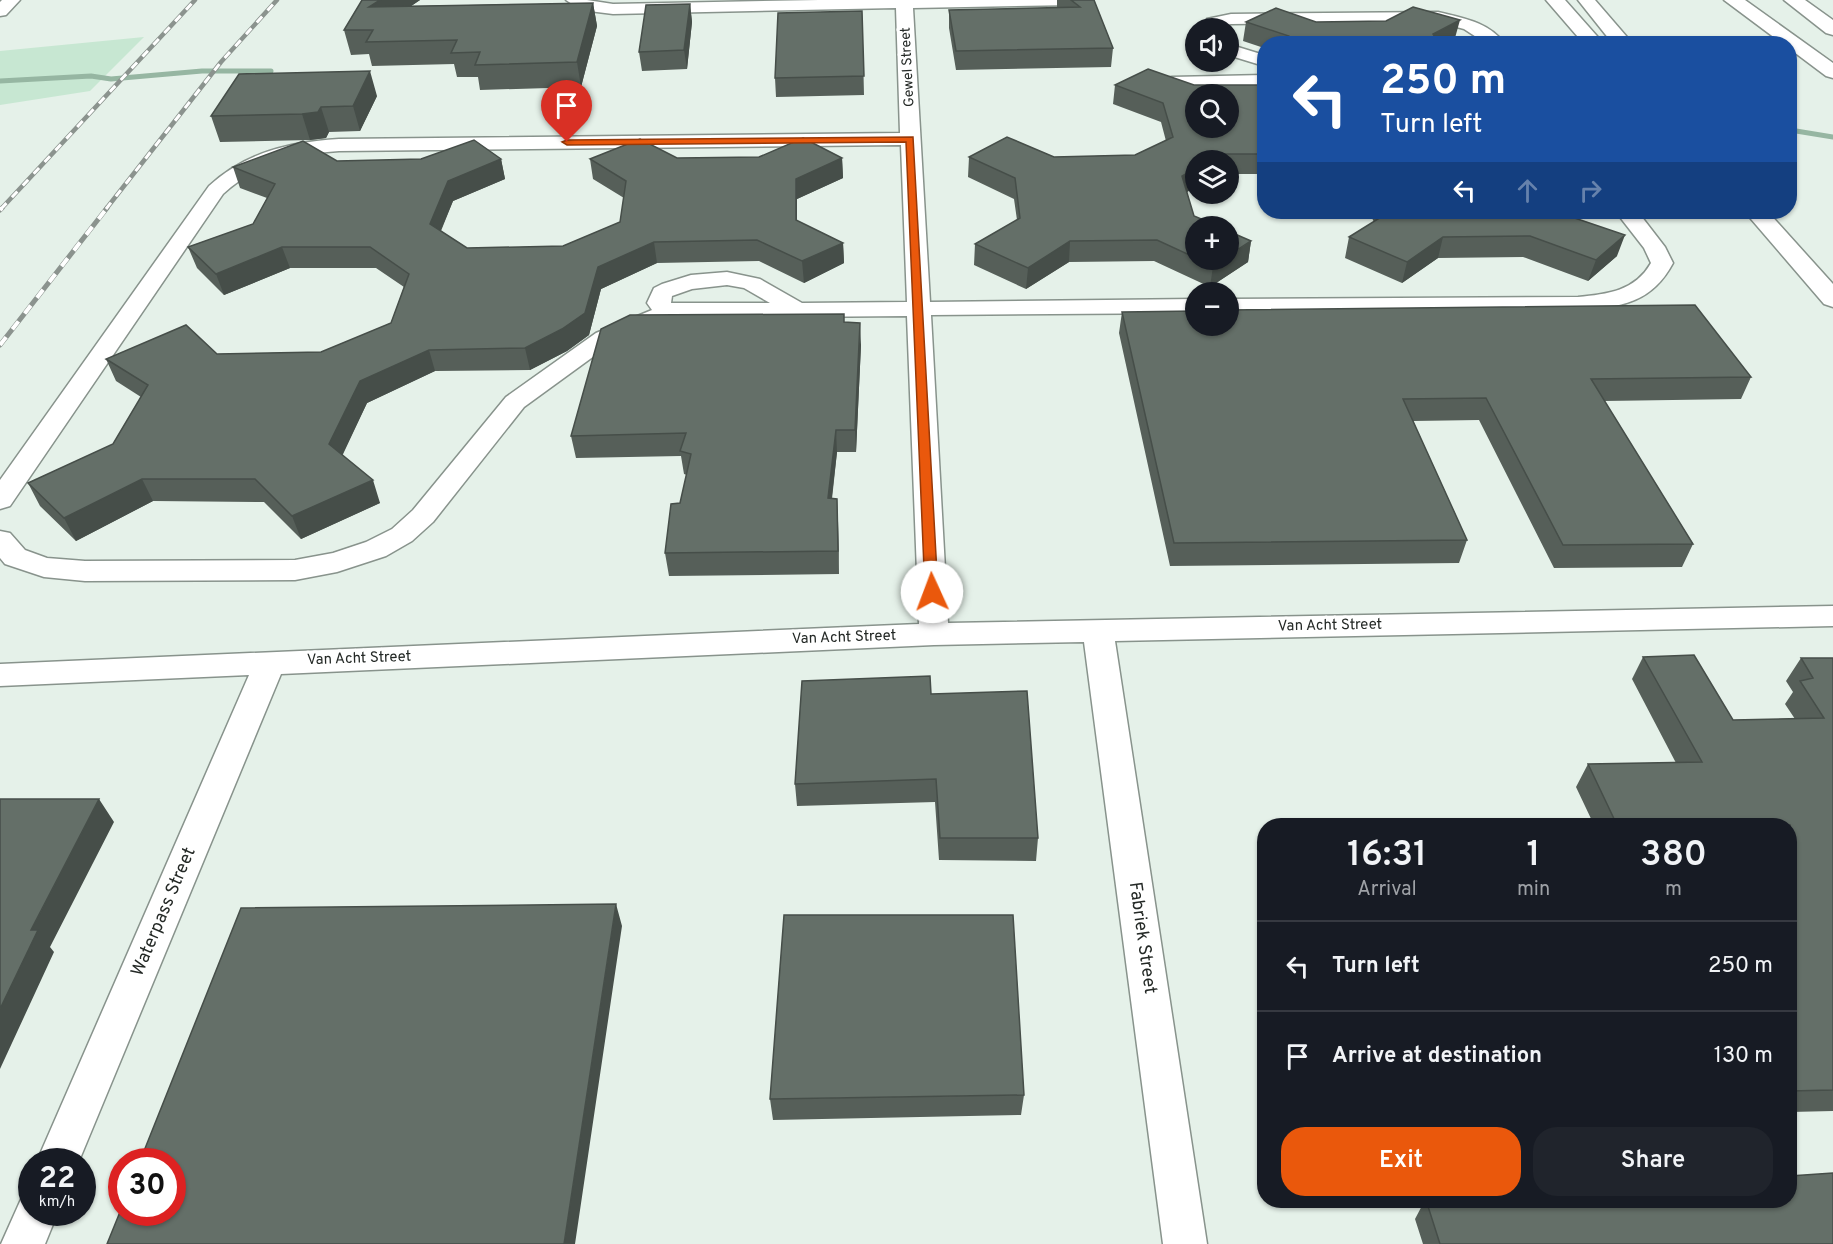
<!DOCTYPE html>
<html lang="en">
<head>
<meta charset="utf-8">
<style>
  body { margin:0; font-family:Overpass,sans-serif; background:#20242c; color:#f1f3f6; height:100vh; display:flex; flex-direction:column; font-size:22px; white-space:nowrap }
  * { box-sizing:border-box; margin:0 }
  p { font-size:20px; color:#9ea1a6 }
  .icon { flex:none; width:33px; height:33px; fill:none; stroke:currentColor; stroke-width:2; stroke-linecap:round; stroke-linejoin:round }
  .map { position:relative; flex:1; overflow:hidden }
  .panel { position:absolute; left:1257px; top:818px; width:540px; height:390px; display:flex; flex-direction:column; background:#171b24; border-radius:24px; box-shadow:0 2px 4px #0004 }
  .panel>* { flex:none }
  .hud { position:absolute; left:1257px; top:36px; width:540px; height:183px; border-radius:24px; box-shadow:0 2px 4px #0004; background:#1a4fa0; color:#fff; overflow:hidden }
  .tools { position:absolute; left:1185px; top:18px; display:grid; gap:12px }
  .tools a { display:grid; place-items:center; width:54px; height:54px; border-radius:50%; background:#171b24; box-shadow:0 2px 4px #0004; font-size:30px }
  .speed { position:absolute; left:18px; top:1148px; display:flex; gap:12px; font-size:30px; font-weight:700; text-align:center }
  .speed>* { display:grid; place-content:center; width:78px; height:78px; border-radius:50%; background:#171b24; box-shadow:0 2px 4px #0004; line-height:1 }
  .speed small { font-size:15px; font-weight:400 }
  .speed .limit { border:9px solid #d22; background:#fff; color:#111 }
  .pin { position:absolute; display:grid; place-items:center; width:51px; height:51px; color:#fff; margin:-62px -26px; border-radius:50% 50% 50% 0; rotate:-45deg; box-shadow:0 0 6px #0007 }
  .pin .icon { rotate:45deg }
  .me { position:absolute; width:66px; margin:-33px; rotate:358deg; stroke-linejoin:round; filter:drop-shadow(0 0 4px #0008) }
  .turn { display:flex; align-items:center; gap:21px; height:126px; padding:0 24px; font-size:27px }
  .turn .icon { width:78px; height:78px; stroke-width:2.5 }
  .turn b { display:block; font-size:42px; line-height:51px }
  .lanes { display:flex; align-items:center; height:57px; padding:0 24px; background:#0003; justify-content:center; gap:30px; direction:ltr }
  .lanes .off { opacity:.35 }
  .eta { display:flex; justify-content:space-evenly; align-items:center; height:102px; text-align:center }
  .eta b { font-size:36px; font-weight:600; line-height:42px }
  .cta { display:flex; gap:12px; margin-top:auto; padding:12px 24px }
  .cta a { flex:1; height:69px; border-radius:24px; background:#ea580c; color:#fff; font-size:24px; font-weight:600; line-height:69px; text-align:center }
  .cta a+a { background:#20242c; color:#f1f3f6 }
  ul { padding:0; list-style:none }
  li { display:flex; align-items:center; gap:18px; height:90px; padding:0 24px; border-top:2px solid #363941 }
  li div { flex:1 }
  li b { display:block; font-size:22px }
  li em { font-style:normal }
  .map>svg:first-child { display:block }
  .green { fill:#c7e7d2 }
  .lines { fill:none; stroke-linecap:round; stroke-linejoin:round }
  .stream { stroke:#96b6a2; stroke-width:5 }
  .minor-casing { stroke:#88938c; stroke-width:3 }
  .major-casing { stroke:#88938c; stroke-width:3 }
  .highway-casing { stroke:#88938c; stroke-width:3 }
  .minor { fill:#fff; fill-rule:evenodd }
  .major { fill:#fff; fill-rule:evenodd }
  .highway { fill:#fff; fill-rule:evenodd }
  .rail-far1-casing { stroke:#8b938e; stroke-width:4.5 }
  .rail-casing { stroke:#8b938e; stroke-width:5 }
  .rail-far1 { stroke:#fff; stroke-width:3; stroke-dasharray:8; stroke-linecap:butt }
  .rail { stroke:#fff; stroke-width:4; stroke-dasharray:10; stroke-linecap:butt }
  .wall { fill:#565f59 }
  .shaded-wall { fill:#464e49 }
  .building { fill:#646f68; stroke:#464e49; stroke-width:1.5; fill-rule:evenodd }
  .route { fill:#ea580c; stroke:#983908; stroke-width:1.5 }
  .labels { text-anchor:middle; dominant-baseline:central; stroke-width:6; stroke-linejoin:round; paint-order:stroke }
  .far-street-label { font-size:14px; fill:#242926; stroke:#fff }
  .street-label { font-size:15px; fill:#242926; stroke:#fff }
  .near-street-label { font-size:18px; fill:#242926; stroke:#fff }
</style>
</head>
<body>
<div class="map">
<svg width="1833" height="1244" viewBox="0 0 1833 1244">
  <rect width="100%" height="100%" fill="#e5f1e9"/>
  <!-- green -->
  <path class="green" d="M144 37 90 91 0 105V51Z"/>
  <g class="lines">
    <!-- stream -->
    <path class="stream" d="M0 81 91 76 111 79 202 71H271
      M1790 130 1833 137"/>
    <!-- minor casing -->
    <g class="minor-casing">
      <path id="minor" d="M2 0H20L6 15 0 16V2Z
        M566 0H587L613 4 819 0H1081L1073 5 913 8 930 302 1196 299V313L931 315 948 623 1833 606V626L1115 641 1207 1244H1163L1084 642 934 645 281 674 79 1161H37L249 675 0 686V664L919 624 907 316 672 318 612 343 524 407 433 522 412 541 386 556 337 572 295 580 85 581 44 577 5 564 0 558V531L10 533 25 550 47 558 85 561 295 560 333 553 366 542 392 529 413 510 506 397 596 333 652 310 647 303 654 288 662 284 691 275 727 272 760 279 802 303 907 302 901 145 339 151C294 154 257 163 223 194L10 506 0 509V480L209 186C246 152 290 142 339 139L900 133 896 8 613 14 581 10ZM727 285 744 288 770 303H671L672 296 692 289Z
        M1438 12C1463 18 1489 22 1505 44H1487L1464 29 1438 22 1231 24 1222 26 1221 28H1204L1207 19 1231 14Z
        M1228 44 1264 55V66L1228 55Z
        M1264 75V85L1172 87 1166 86 1163 82 1166 78 1172 77Z
        M1616 212H1638L1665 247 1673 263C1651 304 1621 306 1578 311L1228 313V299L1578 297C1608 294 1635 291 1651 263L1644 248Z
        M32 1193V1212H58L45 1244H1L22 1197Z"/>
    </g>
    <!-- major casing -->
    <g class="major-casing">
      <path id="major" d="M1546 0H1565L1604 44H1584Z
        M1578 0H1595L1633 44H1613Z
        M1745 212H1768L1833 284V307L1824 304Z"/>
    </g>
    <!-- highway casing -->
    <g class="highway-casing">
      <path id="highway" d="M1724 0H1745L1833 63V78L1826 76 1790 49V44H1783Z
        M1784 0H1805L1833 20V35L1826 33Z"/>
    </g>
    <!-- minor -->
    <use href="#minor" class="minor"/>
    <!-- major -->
    <use href="#major" class="major"/>
    <!-- highway -->
    <use href="#highway" class="highway"/>
    <!-- rail-far1 casing -->
    <g class="rail-far1-casing">
      <path id="rail-far1" d="M1 209 195 0
        M106 209 221 62 277 0"/>
    </g>
    <!-- rail casing -->
    <g class="rail-casing">
      <path id="rail" d="M0 210 2 208
        M0 345 107 208"/>
    </g>
    <!-- rail-far1 -->
    <use href="#rail-far1" class="rail-far1"/>
    <!-- rail -->
    <use href="#rail" class="rail"/>
  </g>
  <!-- wall -->
  <path class="wall" d="M362 0H420L411 6 593 3 597 26 581 87 480 90 478 77H457L454 64 372 66 369 54 351 55 344 30Z
    M1057 0H1094L1113 48 1111 67 956 70 949 28V10L1057 8Z
    M690 4 692 22 687 69 642 71 639 52Z
    M862 11 864 95 776 97 775 78Z
    M1246 22H1316L1455 38 1446 44H1264V48L1243 41Z
    M1115 85H1264V174H1228V160H1196V187L1187 192 1196 226V260H1228L1251 241 1248 262 1210 287 1154 261 1069 262 1026 289 974 265 975 244 1017 220 1014 199 968 177 969 157H1054L1135 155 1166 141 1161 122 1113 104Z
    M377 96 360 131 329 132 326 138 310 140 220 142 211 116Z
    M842 158 843 178 797 199V221L843 243 844 263 804 283 759 261 657 263 601 289 589 335 567 351 530 370 435 371 367 403 342 455 380 503 301 539 264 502 153 501 76 541 40 506 28 483 113 444 141 397 116 381 106 359 217 354 321 352 391 323 404 287 376 268H290L224 295 197 268 188 247 253 224 267 198 240 188 233 167 337 161 501 159 505 179 453 201 441 231 467 248 563 246 620 222 624 198 593 179 590 159Z
    M1369 212H1559L1617 256 1588 281 1523 257 1438 258 1402 283 1345 258 1349 237 1374 222Z
    M1122 312 1751 377 1741 399 1604 401 1693 544 1682 567 1554 568 1479 420 1413 421 1467 540 1459 563 1170 566 1119 333Z
    M845 322 861 345 856 452H837L832 499 838 521 839 574 669 576 665 553 680 503 687 475 684 474 681 456 576 458 571 436Z
    M1643 657 1733 720 1795 719 1785 704 1793 692 1786 681 1801 658H1833V1111L1790 1112V825H1594L1576 787 1588 764 1676 763 1632 679Z
    M931 694 1038 838 1036 861 939 860 935 802 797 806 795 784Z
    M1024 1095 1021 1115 773 1120 770 1099Z
    M1425 1200H1790L1833 1244H1423L1415 1219Z"/>
  <!-- shaded-wall -->
  <path class="shaded-wall" d="M380 0H420L375 31 369 7Z
    M593 3 597 26 581 87 577 62Z
    M690 4 692 22 687 69 684 50Z
    M1460 20 1455 38 1446 44H1430L1433 34Z
    M370 71 377 96 360 131 353 106Z
    M321 107 329 132 326 138 310 140 302 114Z
    M1222 154 1221 160H1210Z
    M842 158 843 178 797 199V241L796 220V179Z
    M501 159 505 179 453 201 435 244 430 224 448 181Z
    M1196 168V187L1179 196 1182 176Z
    M1625 235 1617 256 1588 281 1596 260Z
    M1443 237 1438 258 1402 283 1407 262Z
    M1070 241 1069 262 1026 289 1028 268Z
    M1251 241 1248 262 1210 287 1213 266 1223 260H1228V256Z
    M654 242 657 263 601 289 589 335 567 351 530 370 525 348 598 267Z
    M843 243 844 263 804 283 802 261Z
    M282 247 290 268 224 295 216 274Z
    M860 323 861 345 856 452 855 430Z
    M429 350 435 371 367 403 337 467 329 444 360 381Z
    M836 430 837 452 829 521 828 498Z
    M142 479 153 501 76 541 64 518Z
    M373 480 380 503 301 539 292 516Z
    M837 499 838 521 839 574 838 551Z
    M99 799 114 822 50 947 54 952 0 1069V1009L31 930Z
    M616 904 622 926 575 1244H564Z"/>
  <!-- building -->
  <path class="building" d="M362 0H380L369 7 593 3 577 62 475 65 480 52 451 53 457 40 366 42 373 30H344Z
    M1071 0H1094L1113 48 956 51 949 10 1080 7Z
    M690 4 684 50 639 52 646 5Z
    M1413 7 1460 20 1433 34 1439 44H1293L1289 36 1246 22 1276 8 1316 22 1386 21Z
    M862 11 864 76 775 78 778 13Z
    M1148 69 1194 85H1264V154H1222L1210 160H1196V168L1182 176 1194 216 1218 226H1196V258L1157 240 1070 241 1028 268 975 244 1020 218 1015 178 969 157 1007 137 1054 157 1135 155 1173 137 1163 103 1115 85ZM1196 94H1228V128H1196Z
    M370 71 353 106 321 107 318 112 302 114 211 116 239 74Z
    M803 138 842 158 796 179V220L843 243 802 261 757 240 654 242 598 267 585 313 562 329 525 348 429 350 360 381 329 444 373 480 292 516 255 479H142L64 518 28 483 113 444 148 385 106 359 186 325 217 354 321 352 391 323 409 274 370 247H282L216 274 188 247 253 224 275 184 233 167 303 141 337 161 421 159 474 140 501 159 448 181 430 224 467 248 563 246 620 222 626 181 590 159 640 139 677 158 759 157Z
    M1385 212H1559L1560 213 1625 235 1596 260 1530 236 1443 237 1407 262 1349 237 1386 214Z
    M1228 231 1251 241 1228 256Z
    M1199 260H1223L1213 266Z
    M1695 305 1751 377 1591 379 1693 544 1563 545 1486 398 1403 399 1467 540 1174 543 1122 312 1196 311V326H1228V310Z
    M844 314V322L860 323 855 430H836L828 498 837 499 838 551 665 553 671 504 680 503 691 454 680 451 686 433 571 436 601 329 630 315Z
    M1694 655 1733 720 1824 718 1800 681 1813 678 1801 658H1833V1090L1790 1091V825H1617L1588 764 1702 762 1643 657Z
    M930 676 931 694 1027 691 1038 838H940L936 779 795 784 802 681Z
    M0 799H99L31 930H38L0 1009Z
    M616 904 564 1244H107L122 1207V1212H172V1161H140L241 908Z
    M784 915H1013L1024 1095 770 1099Z
    M1833 1173V1244H1440L1426 1200H1790V1176Z"/>
  <!-- route -->
  <path class="route" d="M913 137 938 592 932 596 925 592 906 142 567 145 562 142 567 140Z"/>
  <g class="labels">
    <!-- far-street labels -->
    <g class="far-street-label">
      <text transform="translate(908 67) rotate(-93)">Gewel Street</text>
    </g>
    <!-- street labels -->
    <g class="street-label">
      <text transform="translate(1330 626) rotate(-1)">Van Acht Street</text>
      <text transform="translate(844 638) rotate(-2)">Van Acht Street</text>
      <text transform="translate(359 659) rotate(-2)">Van Acht Street</text>
    </g>
    <!-- near-street labels -->
    <g class="near-street-label">
      <text transform="translate(164 912) rotate(-67)">Waterpass Street</text>
      <text transform="translate(1142 938) rotate(82)">Fabriek Street</text>
    </g>
  </g>
</svg>
<div class="tools">
<a><svg class="icon" aria-label="sound" viewBox="0 0 24 24"><path d="M4 9h4l5-4v14l-5-4H4zM17 9q2 3 0 6"/></svg></a>
<a><svg class="icon" aria-label="search" viewBox="0 0 24 24"><circle cx="10" cy="10" r="6"/><path d="M15 15l6 6"/></svg></a>
<a><svg class="icon" aria-label="layers" viewBox="0 0 24 24"><path d="M12 4l9 5-9 5-9-5zM3 14l9 5 9-5"/></svg></a>
<a>+</a>
<a>−</a>
</div>
<div class="speed"><div>22<small>km/h</small></div><div class="limit">30</div></div>
<div class="pin" style="left:567px;top:142px;background:#d93025"><svg class="icon" aria-label="arrive" viewBox="0 0 24 24"><path d="M6 21V4h12l-3 4 3 4H6"/></svg></div>
<svg class="me" style="left:932px;top:592px" viewBox="-20 -20 40 40"><circle r="19" fill="#fff"/><path d="M0-13L10 11 0 6-10 11z" fill="#ea580c"/></svg>
<div class="hud">
<div class="turn"><svg class="icon" aria-label="left" viewBox="0 0 24 24"><path d="M17 20v-9H6M10 6l-5 5 5 5"/></svg><div><b>250 m</b>Turn left</div></div>
<div class="lanes"><svg class="icon" aria-label="left" viewBox="0 0 24 24"><path d="M17 20v-9H6M10 6l-5 5 5 5"/></svg><svg class="icon off" aria-label="ahead" viewBox="0 0 24 24"><path d="M12 20V5M6 11l6-6 6 6"/></svg><svg class="icon off" aria-label="right" viewBox="0 0 24 24"><path d="M7 20v-9h11M14 6l5 5-5 5"/></svg></div>
</div>
<section class="panel">
<div class="eta">
<div><b>16:31</b><p>Arrival</p></div>
<div><b>1</b><p>min</p></div>
<div><b>380</b><p>m</p></div>
</div>
<ul>
<li><svg class="icon" aria-label="left" viewBox="0 0 24 24"><path d="M17 20v-9H6M10 6l-5 5 5 5"/></svg><div><b>Turn left</b></div><em>250 m</em></li>
<li><svg class="icon" aria-label="arrive" viewBox="0 0 24 24"><path d="M6 21V4h12l-3 4 3 4H6"/></svg><div><b>Arrive at destination</b></div><em>130 m</em></li>
</ul>
<div class="cta"><a>Exit</a><a>Share</a></div>
</section>
</div>
</body>
</html>
